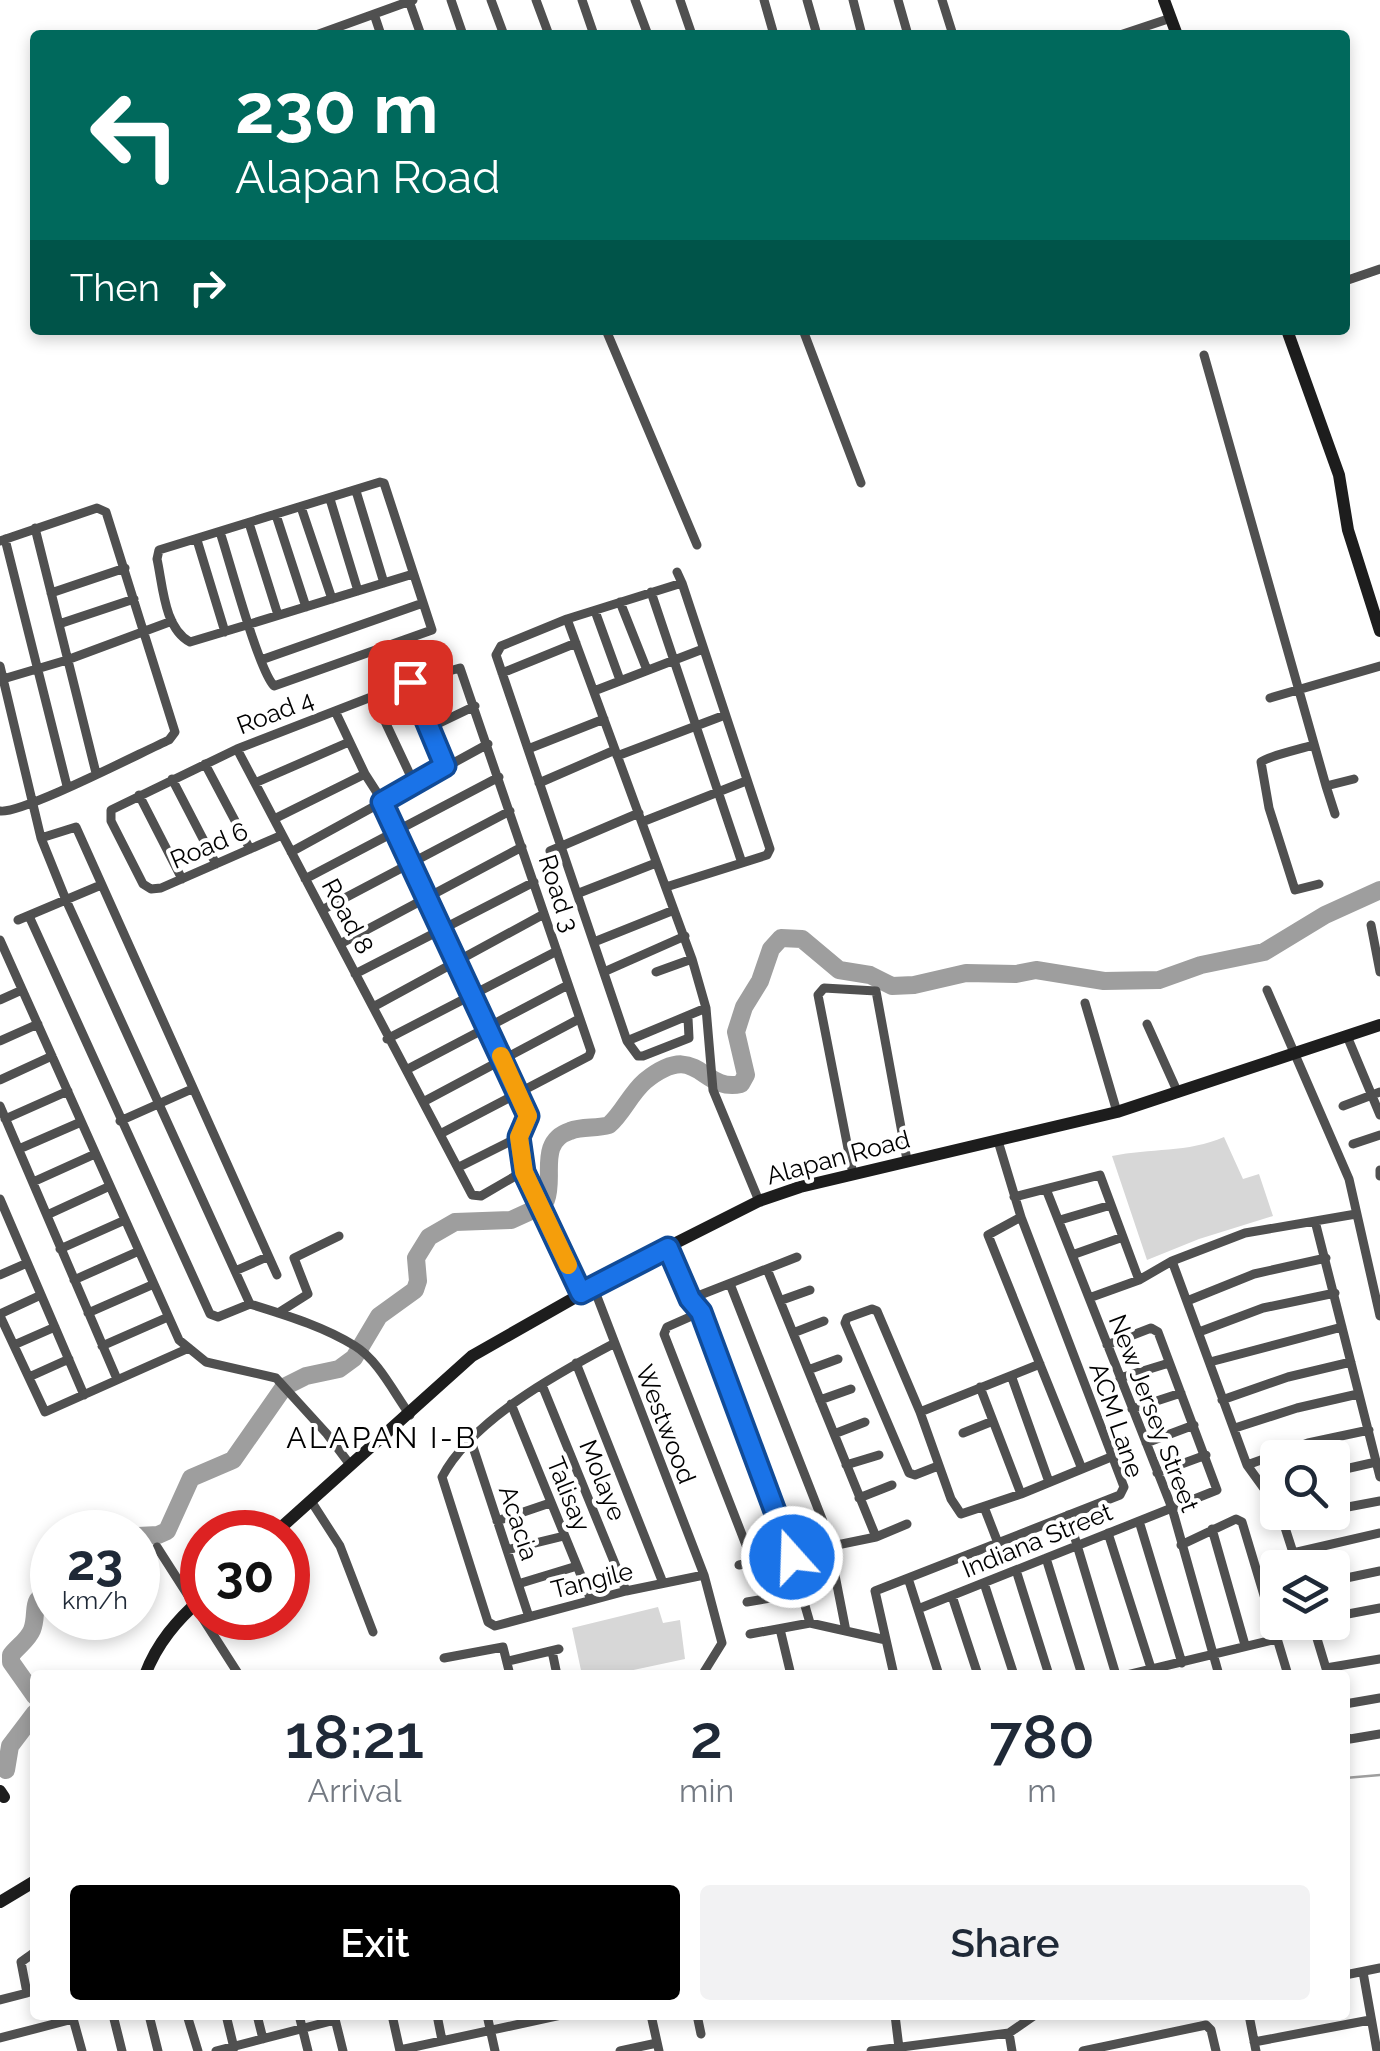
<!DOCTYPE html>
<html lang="en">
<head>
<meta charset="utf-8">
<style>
  body { margin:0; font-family:Raleway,sans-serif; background:#f2f2f3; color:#1f2937; height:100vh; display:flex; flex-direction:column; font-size:38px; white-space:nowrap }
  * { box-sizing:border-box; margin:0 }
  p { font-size:32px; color:#747a83 }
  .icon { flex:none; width:55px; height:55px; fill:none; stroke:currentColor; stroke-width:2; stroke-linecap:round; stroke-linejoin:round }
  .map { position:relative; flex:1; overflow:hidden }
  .details { position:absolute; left:30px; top:1670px; width:1320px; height:350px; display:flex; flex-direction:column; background:#fff; border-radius:10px; box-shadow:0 5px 15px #0003 }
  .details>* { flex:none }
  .top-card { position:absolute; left:30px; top:30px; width:1320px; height:305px; border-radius:10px; box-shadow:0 5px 15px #0003; background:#00695c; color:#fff; overflow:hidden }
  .fabs { position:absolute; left:1260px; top:1440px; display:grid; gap:20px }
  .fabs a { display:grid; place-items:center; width:90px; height:90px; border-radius:10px; background:#fff; box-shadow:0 5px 15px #0003; font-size:50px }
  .speed { position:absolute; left:30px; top:1510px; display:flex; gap:20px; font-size:50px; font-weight:700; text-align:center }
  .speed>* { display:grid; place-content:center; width:130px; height:130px; border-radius:50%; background:#fff; box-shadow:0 5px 15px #0003; line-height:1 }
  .speed small { font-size:25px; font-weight:400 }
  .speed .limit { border:15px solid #d22; background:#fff; color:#111 }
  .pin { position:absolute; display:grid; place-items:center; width:85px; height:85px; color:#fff; margin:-42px; border-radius:20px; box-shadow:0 5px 15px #0006 }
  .me { position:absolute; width:110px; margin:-55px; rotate:340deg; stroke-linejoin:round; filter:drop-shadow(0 0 8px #0008) }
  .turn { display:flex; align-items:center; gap:35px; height:210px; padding:0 40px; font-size:45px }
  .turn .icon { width:130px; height:130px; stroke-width:2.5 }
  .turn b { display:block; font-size:70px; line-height:85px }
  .then { display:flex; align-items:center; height:95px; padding:0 40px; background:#0003; gap:20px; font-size:38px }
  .eta { display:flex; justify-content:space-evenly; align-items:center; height:170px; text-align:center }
  .eta b { font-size:60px; font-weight:600; line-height:70px }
  .button { display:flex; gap:20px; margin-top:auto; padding:20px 40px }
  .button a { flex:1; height:115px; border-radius:10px; background:#000; color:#fff; font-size:40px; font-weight:600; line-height:115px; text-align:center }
  .button a+a { background:#f2f2f3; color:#1f2937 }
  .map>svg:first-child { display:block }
  .green { fill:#d7d7d7 }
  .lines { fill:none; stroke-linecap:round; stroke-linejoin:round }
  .stream { stroke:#9e9e9e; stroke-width:2.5 }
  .river { stroke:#9e9e9e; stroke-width:18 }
  .street { stroke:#505050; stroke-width:9 }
  .secondary { stroke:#1d1d1d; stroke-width:12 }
  .route-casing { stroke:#114b97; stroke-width:25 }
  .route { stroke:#1a73e8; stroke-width:18 }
  .slow { stroke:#f59e0b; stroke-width:18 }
  .labels { text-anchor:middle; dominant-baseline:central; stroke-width:8; stroke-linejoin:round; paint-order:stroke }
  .street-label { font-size:25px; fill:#000; stroke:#fff }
  .quarter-label { font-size:30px; letter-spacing:2.5px; fill:#000; stroke:#fff }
</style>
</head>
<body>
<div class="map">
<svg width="1380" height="2051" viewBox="0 0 1380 2051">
  <rect width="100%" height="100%" fill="#fff"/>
  <!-- green -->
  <path class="green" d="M1224 1137 1243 1179 1259 1174 1273 1216 1199 1239 1147 1260 1112 1156C1150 1148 1188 1153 1224 1137Z
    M658 1607 663 1623 680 1620 685 1659 610 1675H582L572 1628Z"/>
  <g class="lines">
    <!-- stream -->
    <path class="stream" d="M1345 1778 1380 1775"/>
    <!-- river -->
    <path class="river" d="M138 1536 158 1535 167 1531 191 1478 233 1460 284 1387 306 1376 339 1369 354 1358 379 1316 415 1290 418 1281 416 1258 429 1237 455 1222 511 1220 533 1210 546 1200C555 1177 537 1142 570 1131 583 1126 596 1129 609 1125 623 1113 630 1094 645 1081 699 1038 700 1093 741 1084L746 1075 736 1032 744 1007 760 981 771 949 781 938 802 939 839 970 870 975 892 986 914 985 966 973 1016 974 1036 970 1104 981 1159 980 1201 965 1264 952 1325 915 1380 890
      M35 1696 11 1662V1655C18 1646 28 1640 32 1630 39 1612 28 1597 52 1592
      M6 1770 10 1746 35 1713"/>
    <!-- street -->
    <path class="street" d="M451 0 463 35
      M491 0 504 35
      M536 0 549 35
      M582 0 594 35
      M635 0 648 35
      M680 0 692 35
      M764 0 774 35
      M807 0 817 35
      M853 0 862 35
      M898 0 908 35
      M942 0 953 35
      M409 1 421 35
      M374 14 381 35
      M316 35 413 0
      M1120 35 1171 18
      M1345 281 1380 269
      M606 330 697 545
      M803 330 861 483
      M1204 355 1326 786 1354 779
      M356 491 384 583
      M330 499 358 591
      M301 507 332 599
      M276 515 306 607
      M249 523 278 615
      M35 528 96 773
      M220 532C230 562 258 669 274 686L432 630 384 483 380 482 159 550 157 559C163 586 164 628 190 642L250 624 413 574
      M5 539 67 786
      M197 540 225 632
      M0 541 97 508 106 512 175 732 169 740C140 753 22 814 0 811
      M677 572 682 583 567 619 501 646 496 655 627 1041 706 1008
      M651 592 742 863
      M51 593 125 568
      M620 602 647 670
      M595 611 620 680
      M567 619 692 959 706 1008 713 1090 759 1201
      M59 624 134 599
      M261 660 423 603
      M0 666 41 838 66 900 250 1304C285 1315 323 1326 355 1346 378 1360 394 1393 410 1415
      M502 673 576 643
      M3 679 67 660 172 621
      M410 682 445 766
      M594 691 703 649
      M373 696 414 783
      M1270 698 1380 666
      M335 711 365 774 383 802 528 1116 519 1137 524 1171 581 1293
      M429 728 475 706
      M1313 745C1301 749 1268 756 1261 762L1269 808 1295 890 1319 884
      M237 749 472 1195 481 1196 524 1171
      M528 749 604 719
      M617 756 725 715
      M205 764 250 849
      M172 779 216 864
      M255 783 349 742
      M539 783 615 750
      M1326 786 1335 814
      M139 795 182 879
      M274 819 365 774
      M642 822 746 781
      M282 835 161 888 151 889 143 884 111 821V810L237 749 410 682 460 668 591 1051 589 1056 440 1134
      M41 838 76 827 277 1275
      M550 851 639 813
      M291 852 488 744
      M305 879 499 777
      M666 887 767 855 770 849 682 583
      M579 893 656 863
      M322 910 510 811
      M29 916 210 1314 218 1317 250 1304
      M18 920 101 885
      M1371 925 1380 972
      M0 940 179 1340 206 1362 276 1378 327 1434 351 1466
      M594 942 674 910
      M340 944 522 847
      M606 971 685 936
      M656 972 692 959
      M355 974 534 882
      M1267 990 1349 1179 1380 1316
      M0 1000 22 990
      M1085 1003 1117 1112
      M373 1007 544 914
      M1147 1024 1178 1093
      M1347 1036 1380 1115
      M387 1039 557 951
      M0 1041 38 1024
      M627 1041 638 1056H643L689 1038 688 1018
      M406 1070 568 985
      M0 1080 52 1056
      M423 1102 579 1019
      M0 1106 117 1379
      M1343 1106 1380 1092
      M5 1119 68 1091
      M120 1121 192 1089
      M1353 1144 1380 1135
      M19 1149 81 1122
      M459 1167 519 1137
      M1380 1170V1176
      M853 1174 818 995 824 988 876 991 907 1160
      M33 1182 95 1154
      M1046 1189 1172 1508 1219 1675
      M1014 1197 1100 1175 1139 1280
      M0 1199 84 1395
      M47 1215 110 1186
      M1021 1217 988 1235 1082 1469
      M1060 1220 1111 1205
      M1315 1221 1380 1477
      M668 1247 690 1299 701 1312 794 1568
      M60 1249 125 1220
      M1072 1255 1123 1237
      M235 1271 267 1257
      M0 1275 27 1263
      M74 1280 139 1251
      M730 1284 833 1547
      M593 1286 704 1575 722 1643 704 1672
      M1089 1298 1139 1280 1172 1261
      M690 1299 797 1257
      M782 1300 810 1290
      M1187 1301 1254 1274 1326 1258
      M701 1312 667 1327 664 1334 753 1563
      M88 1313 154 1284
      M278 1313 308 1294 294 1258 339 1236
      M0 1314 41 1295
      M0 1316 45 1412 189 1348
      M1199 1332 1263 1308 1335 1293
      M793 1333 824 1321
      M613 1344C558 1373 472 1420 442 1477L488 1622 495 1626 626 1591 704 1575
      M14 1345 55 1327
      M102 1346 168 1317
      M1210 1362 1342 1327
      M576 1363 663 1583
      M808 1370 838 1359
      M29 1377 69 1359
      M1012 1378 1049 1482
      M1120 1378 1169 1363
      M542 1385 626 1591
      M980 1387 1021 1494
      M820 1400 851 1389
      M1222 1400 1288 1377 1351 1362
      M511 1404 591 1600
      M1132 1409 1181 1393
      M920 1412 1040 1364
      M1235 1428 1297 1408 1358 1394
      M963 1433 993 1421
      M834 1434 865 1422
      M471 1441 529 1617
      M1146 1443 1194 1425
      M846 1465 879 1455
      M1247 1465 1308 1443 1369 1430
      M938 1466 915 1475 909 1473 845 1323 847 1318 872 1309 877 1311 920 1412 951 1499 961 1514 1021 1494 1111 1457
      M1332 1472 1376 1462
      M1157 1473 1206 1455
      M859 1498 892 1485
      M311 1501 340 1546 373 1632
      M984 1507 998 1543
      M1278 1508 1247 1465 1172 1261 1245 1233 1356 1214
      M1332 1510 1380 1501
      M1280 1512 1298 1568
      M1068 1515 1116 1675
      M1284 1519 1320 1512
      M497 1521 550 1503
      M1139 1521 1182 1663
      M1212 1529 1245 1645
      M1108 1533 1151 1668
      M876 1537 907 1524
      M1181 1545 1236 1519 1242 1522 1288 1675
      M157 1547 239 1675
      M507 1550 564 1536
      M1293 1553 1380 1533
      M1046 1558 1082 1675
      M739 1565 876 1537 767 1269
      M834 1570 846 1631
      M1016 1570 1049 1675
      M797 1578 810 1623
      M908 1578 939 1675
      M1332 1581 1380 1571
      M984 1583 1014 1675
      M518 1584 577 1566
      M952 1596 978 1675
      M747 1602 801 1593
      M918 1609 1217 1490 1158 1332 1151 1328 1107 1345
      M1332 1617 1380 1608
      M1312 1622 1328 1675
      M780 1629 791 1675
      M750 1634 810 1623 886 1640
      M552 1651 557 1675
      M444 1658 503 1647 510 1675
      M508 1661 559 1649
      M1326 1668 1380 1659
      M894 1675 875 1591 1120 1495 1124 1487 1021 1217 998 1141
      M1127 1675 1277 1639
      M1345 1704 1380 1698
      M1345 1736 1350 1739 1380 1734
      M1363 1972 1377 2051
      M1345 1975 1380 1968
      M0 2000 27 1993 21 1962 35 1952
      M72 2015 82 2051
      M113 2015 122 2051
      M149 2015 158 2051
      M187 2015 198 2051
      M226 2015 234 2048
      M257 2015 263 2039
      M299 2015 308 2051
      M334 2015 343 2051
      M392 2015 400 2051
      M437 2015 442 2040
      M487 2015 495 2051
      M651 2015 659 2051
      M697 2015 701 2034
      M895 2015 899 2048
      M1249 2015 1256 2051
      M1009 2033 1012 2051
      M0 2038 73 2019
      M1254 2042 1370 2020
      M400 2050 561 2015
      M216 2051 335 2020
      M620 2051 657 2043
      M871 2051 1009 2033 1035 2015
      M1083 2051 1206 2025 1211 2030 1216 2051"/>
    <!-- secondary -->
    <path class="secondary" d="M1164 0 1177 35
      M1287 330 1339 475 1348 530 1380 631
      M276 1532 472 1356 632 1265 759 1201 800 1187 1117 1112 1380 1025
      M145 1675C157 1643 177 1620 202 1598
      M0 1791 4 1797
      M0 1902 35 1881"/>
  </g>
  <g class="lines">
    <!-- route casing -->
    <g class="route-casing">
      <path id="route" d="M410 682 445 766 382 802 528 1116 519 1137 524 1172 581 1293 668 1248 690 1299 701 1312 792 1557"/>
    </g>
    <!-- route -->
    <use href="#route" class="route"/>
    <!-- slow -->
    <path class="slow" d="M501 1056 528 1116 519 1137 524 1172 568 1265"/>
  </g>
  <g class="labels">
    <!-- street labels -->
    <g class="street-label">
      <text transform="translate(275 712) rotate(-21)">Road 4</text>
      <text transform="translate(209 845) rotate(-23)">Road 6</text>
      <text transform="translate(559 893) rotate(72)">Road 3</text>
      <text transform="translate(348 916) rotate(62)">Road 8</text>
      <text transform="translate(838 1157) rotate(-15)">Alapan Road</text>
      <text transform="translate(1154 1413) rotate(69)">New Jersey Street</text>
      <text transform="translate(1117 1420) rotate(71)">ACM Lane</text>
      <text transform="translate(666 1424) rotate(69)">Westwood</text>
      <text transform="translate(603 1480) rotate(68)">Molaye</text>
      <text transform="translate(569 1494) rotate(68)">Talisay</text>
      <text transform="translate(519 1523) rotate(72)">Acacia</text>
      <text transform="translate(1037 1540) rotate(-22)">Indiana Street</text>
      <text transform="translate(592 1580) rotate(-14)">Tangile</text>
    </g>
    <!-- quarter labels -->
    <g class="quarter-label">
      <text x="382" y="1437">ALAPAN I-B</text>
    </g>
  </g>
</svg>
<div class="fabs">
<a><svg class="icon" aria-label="search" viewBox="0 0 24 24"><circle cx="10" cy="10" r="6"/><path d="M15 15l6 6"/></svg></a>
<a><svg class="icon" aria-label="layers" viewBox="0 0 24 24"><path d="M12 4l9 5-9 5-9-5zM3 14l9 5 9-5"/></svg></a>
</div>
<div class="speed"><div>23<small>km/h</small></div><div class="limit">30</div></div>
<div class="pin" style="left:410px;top:682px;background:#d93025"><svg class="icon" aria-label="arrive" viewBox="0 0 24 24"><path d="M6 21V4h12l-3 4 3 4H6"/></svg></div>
<svg class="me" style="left:792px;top:1557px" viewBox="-20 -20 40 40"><circle r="17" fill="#1a73e8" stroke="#fff" stroke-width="3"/><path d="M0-11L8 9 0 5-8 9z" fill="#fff"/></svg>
<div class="top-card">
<div class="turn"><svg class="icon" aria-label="left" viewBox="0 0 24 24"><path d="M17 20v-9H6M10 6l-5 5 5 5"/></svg><div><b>230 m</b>Alapan Road</div></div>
<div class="then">Then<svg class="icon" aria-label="right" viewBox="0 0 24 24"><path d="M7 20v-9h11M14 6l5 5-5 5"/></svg></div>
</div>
<section class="details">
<div class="eta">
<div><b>18:21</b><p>Arrival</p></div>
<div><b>2</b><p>min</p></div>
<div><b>780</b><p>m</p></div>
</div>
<div class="button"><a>Exit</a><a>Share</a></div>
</section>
</div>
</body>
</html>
